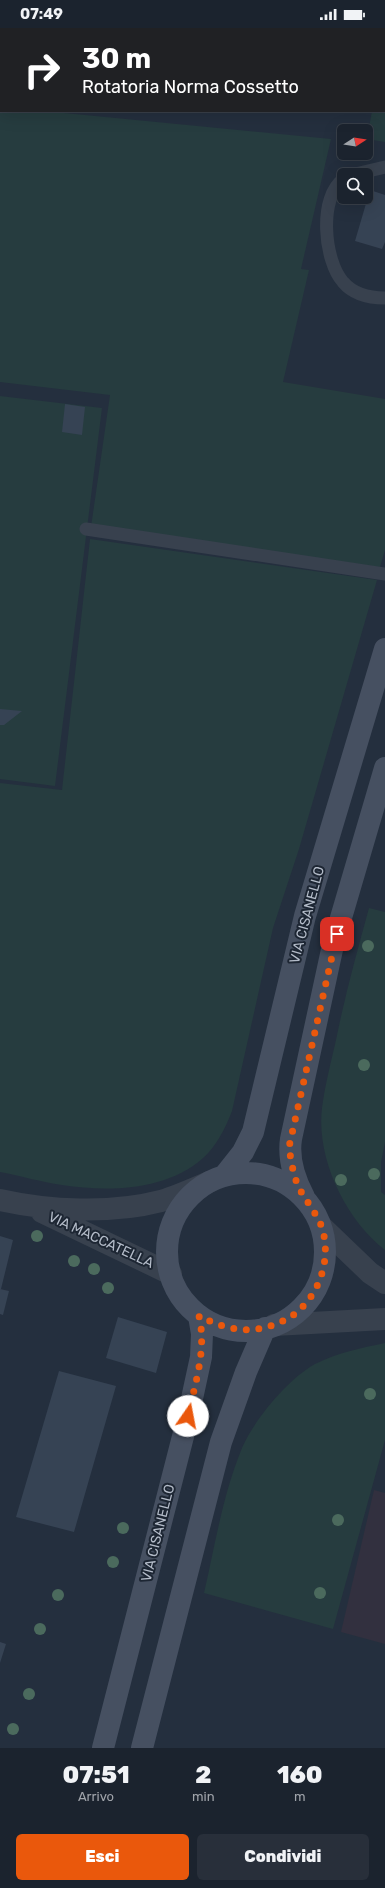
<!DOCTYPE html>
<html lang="it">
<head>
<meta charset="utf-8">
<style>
  body { margin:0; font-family:Rubik,sans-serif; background:#282f3a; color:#f1f3f6; height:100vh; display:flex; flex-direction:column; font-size:15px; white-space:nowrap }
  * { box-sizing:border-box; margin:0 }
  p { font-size:13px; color:#a0a4aa }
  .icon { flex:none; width:22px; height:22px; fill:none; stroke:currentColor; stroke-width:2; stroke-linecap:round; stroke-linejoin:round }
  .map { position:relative; height:1720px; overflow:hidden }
  .drawer { display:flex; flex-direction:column; background:#1b232e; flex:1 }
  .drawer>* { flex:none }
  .hud { position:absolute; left:0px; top:0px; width:385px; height:84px; box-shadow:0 4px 16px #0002,0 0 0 1px #39404a; background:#202124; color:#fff; overflow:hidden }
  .needle { width:26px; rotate:78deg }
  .tools { position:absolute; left:337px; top:96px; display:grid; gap:8px }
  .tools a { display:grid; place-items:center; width:36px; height:36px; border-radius:6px; background:#1b232e; box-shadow:0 4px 16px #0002,0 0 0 1px #39404a; font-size:20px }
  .pin { position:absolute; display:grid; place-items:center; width:34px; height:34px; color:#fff; margin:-17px; border-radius:8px; box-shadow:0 2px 6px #0006 }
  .me { position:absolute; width:44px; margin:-22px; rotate:12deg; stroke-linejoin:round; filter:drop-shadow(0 0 3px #0008) }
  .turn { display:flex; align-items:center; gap:14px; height:84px; padding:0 16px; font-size:18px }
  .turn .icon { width:52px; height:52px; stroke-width:2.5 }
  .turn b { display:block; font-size:28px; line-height:34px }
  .eta { display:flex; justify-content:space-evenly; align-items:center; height:68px; text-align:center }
  .eta b { font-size:24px; font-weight:800; line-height:28px }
  .action { display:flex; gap:8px; margin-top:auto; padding:8px 16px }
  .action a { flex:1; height:46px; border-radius:6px; background:#ea580c; color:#fff; font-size:16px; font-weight:800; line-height:46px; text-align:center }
  .action a+a { background:#282f3a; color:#f1f3f6 }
  .status { display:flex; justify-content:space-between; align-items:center; height:28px; padding:0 20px; background:#1b232e; direction:ltr }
  .status svg { height:11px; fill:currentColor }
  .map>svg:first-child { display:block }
  .medical { fill:#32303f }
  .green { fill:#263c3f }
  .building { fill:#364354 }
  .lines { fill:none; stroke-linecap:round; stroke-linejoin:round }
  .service { stroke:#38414e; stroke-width:13 }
  .minor { stroke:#38414e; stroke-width:22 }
  .tertiary { stroke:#38414e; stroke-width:22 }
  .secondary { stroke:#465061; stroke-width:22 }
  .tree { fill:#4b6a5d }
  .route { stroke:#ea580c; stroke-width:7; stroke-dasharray:0 12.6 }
  .labels { text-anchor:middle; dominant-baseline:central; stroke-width:4; stroke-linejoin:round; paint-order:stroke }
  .street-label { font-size:14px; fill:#b4bcc9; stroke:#1d2633 }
</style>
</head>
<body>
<div class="status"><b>07:49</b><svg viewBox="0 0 49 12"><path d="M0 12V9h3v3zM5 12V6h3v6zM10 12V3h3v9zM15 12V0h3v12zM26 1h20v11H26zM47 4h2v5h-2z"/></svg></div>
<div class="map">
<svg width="385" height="1720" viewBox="0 0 385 1720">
  <rect width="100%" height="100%" fill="#242f3e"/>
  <!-- medical -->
  <path class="medical" d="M374 1462 385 1465V1616L341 1604Z"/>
  <!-- green -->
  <path class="green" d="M384 26H385V114L367 111 372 83H384Z
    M0 75 1 83H44L331 111 301 241 309 242 283 354 385 371V522L380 539 91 499 110 367 0 354Z
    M0 368 102 380 55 758 0 751Z
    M90 511 377 552 299 821 273 900 232 1083C225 1101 216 1119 202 1131 165 1163 108 1164 62 1157 41 1154 21 1148 0 1144V755L62 762Z
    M369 880 385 884V1114L381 1134V1164L385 1167V1222C345 1191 316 1130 322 1080 325 1057 331 1034 336 1012 345 967 357 924 369 880Z
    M385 1315V1412L333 1601 204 1565C215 1517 223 1466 242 1420 254 1392 288 1351 315 1336 337 1325 361 1320 385 1315Z"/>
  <!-- building -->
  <path class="building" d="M370 162 385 167V214L382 221 355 213Z
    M65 376 85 379 82 407 62 404Z
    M0 681 22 683 4 697H0Z
    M0 1208 13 1212 1 1261H0Z
    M0 1261 9 1263 3 1287 0 1286Z
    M118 1289 167 1304 156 1345 106 1330Z
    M59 1343 116 1358 74 1504 16 1489Z
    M0 1614 6 1616 0 1635Z"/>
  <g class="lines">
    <!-- service -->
    <path class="service" d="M351 147 385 139
      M344 151C318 168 324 233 343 254 353 266 370 270 385 270
      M86 501 385 546"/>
    <!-- minor -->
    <path class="minor" d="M0 1172C49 1183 111 1186 161 1173 177 1168 193 1161 209 1154
      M42 1184 171 1246"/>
    <!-- tertiary -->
    <path class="tertiary" d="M321 1198 370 1245 385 1255
      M274 1297 385 1291"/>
    <!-- secondary -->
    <path class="secondary" d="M167 1224a79 79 0 1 1 158 0a79 79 0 1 1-158 0Z
      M224 1148 243 1124 253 1104 305 888 385 621
      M304 1169C295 1152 288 1131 291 1111L333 917 385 740
      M103 1720 188 1389 201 1329 202 1306 199 1288
      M142 1720 221 1414 246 1344 265 1300"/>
  </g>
  <!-- trees -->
  <g class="tree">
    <circle cx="368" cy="918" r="6"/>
    <circle cx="364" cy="1037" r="6"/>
    <circle cx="374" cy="1146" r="6"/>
    <circle cx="341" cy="1152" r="6"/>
    <circle cx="37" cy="1208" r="6"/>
    <circle cx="74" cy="1233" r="6"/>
    <circle cx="94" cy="1241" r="6"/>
    <circle cx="108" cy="1260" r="6"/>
    <circle cx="370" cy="1366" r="6"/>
    <circle cx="338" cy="1492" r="6"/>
    <circle cx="123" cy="1500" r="6"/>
    <circle cx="113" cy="1534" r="6"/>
    <circle cx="320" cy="1565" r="6"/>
    <circle cx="58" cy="1567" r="6"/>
    <circle cx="40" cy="1601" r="6"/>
    <circle cx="29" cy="1666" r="6"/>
    <circle cx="13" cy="1701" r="6"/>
  </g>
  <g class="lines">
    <!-- route -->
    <path class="route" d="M188 1388C195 1355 207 1322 199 1288 228 1303 254 1307 283 1293 317 1277 334 1232 321 1197 315 1183 306 1173 299 1160 293 1147 291 1132 289 1119L337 906"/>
  </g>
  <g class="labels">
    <!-- street labels -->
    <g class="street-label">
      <text transform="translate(307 887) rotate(-75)">VIA CISANELLO</text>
      <text transform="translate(101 1212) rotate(25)">VIA MACCATELLA</text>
      <text transform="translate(158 1505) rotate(-76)">VIA CISANELLO</text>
    </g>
  </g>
</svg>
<div class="tools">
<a><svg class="needle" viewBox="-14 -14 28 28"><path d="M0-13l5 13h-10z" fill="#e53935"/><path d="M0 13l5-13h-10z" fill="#a0a4aa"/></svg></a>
<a><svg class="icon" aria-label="search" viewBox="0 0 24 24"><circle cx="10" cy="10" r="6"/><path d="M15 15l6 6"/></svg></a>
</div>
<div class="pin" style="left:337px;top:906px;background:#d93025"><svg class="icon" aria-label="arrive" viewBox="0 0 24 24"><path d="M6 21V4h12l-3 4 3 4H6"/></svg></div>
<svg class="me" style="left:188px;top:1388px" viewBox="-20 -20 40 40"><circle r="19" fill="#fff"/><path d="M0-13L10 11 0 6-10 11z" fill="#ea580c"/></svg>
<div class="hud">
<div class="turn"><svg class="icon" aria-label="right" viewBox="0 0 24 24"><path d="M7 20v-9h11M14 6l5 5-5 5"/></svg><div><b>30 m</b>Rotatoria Norma Cossetto</div></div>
</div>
</div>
<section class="drawer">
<div class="eta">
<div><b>07:51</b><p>Arrivo</p></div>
<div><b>2</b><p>min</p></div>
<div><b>160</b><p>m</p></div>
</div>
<div class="action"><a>Esci</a><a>Condividi</a></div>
</section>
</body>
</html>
